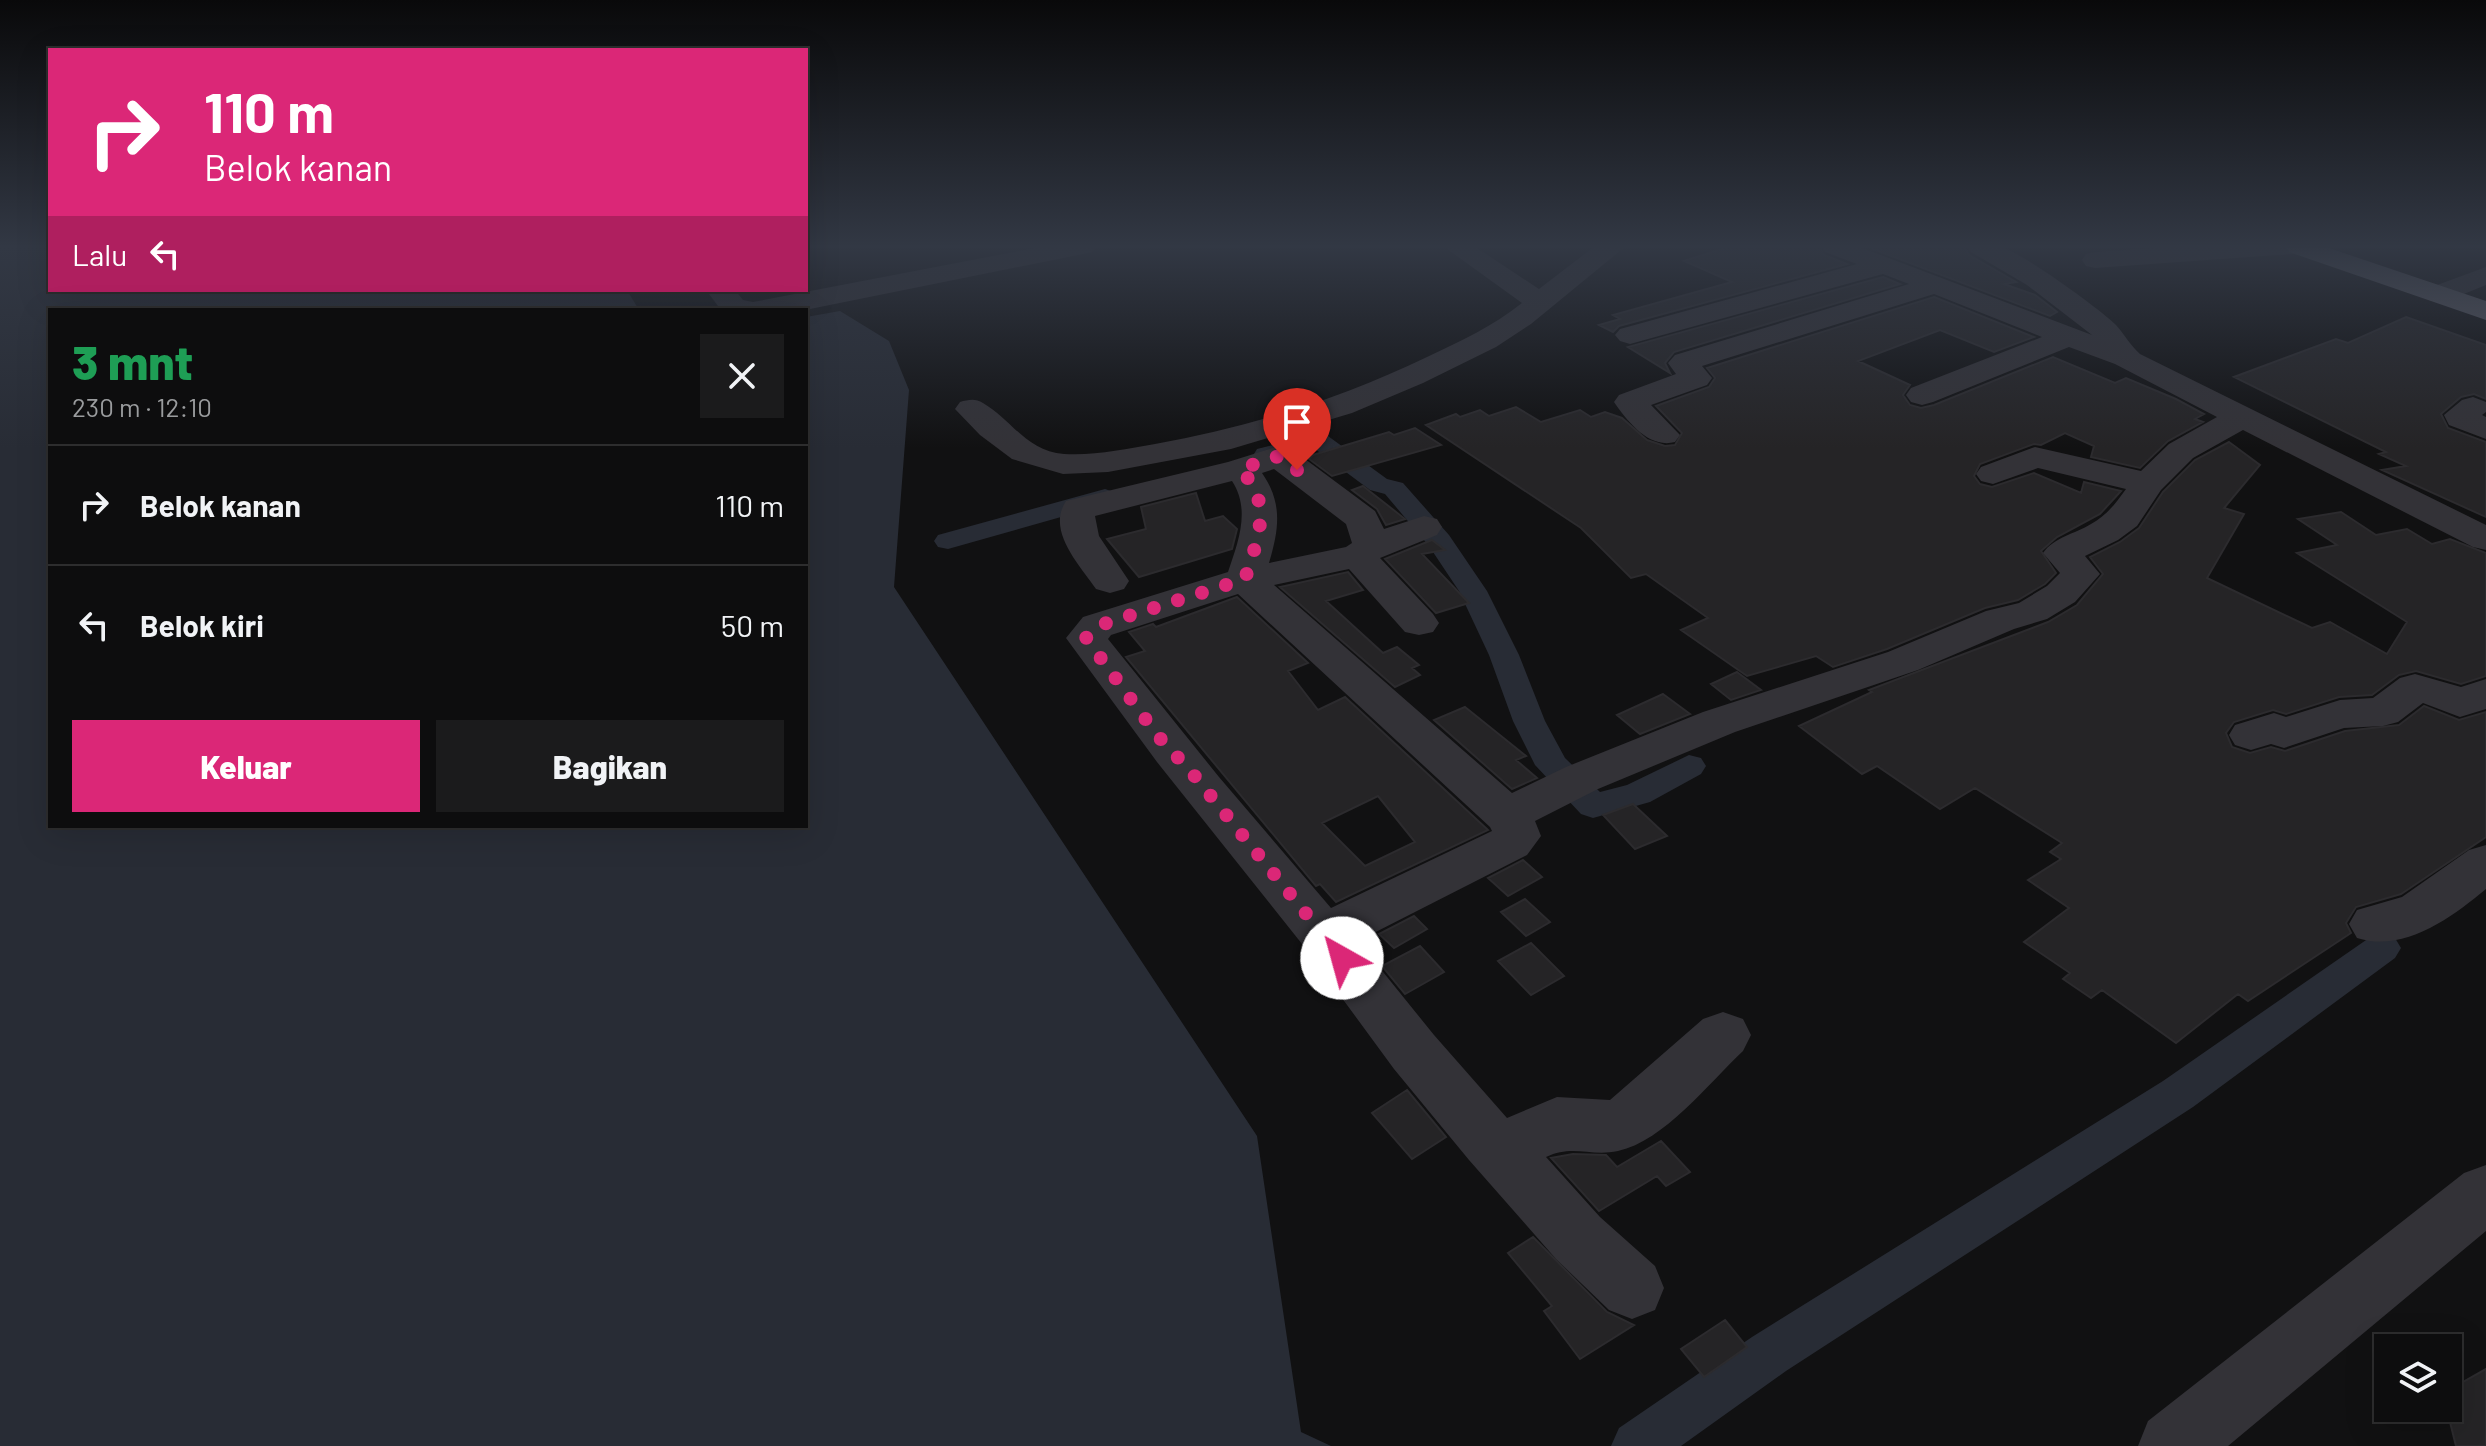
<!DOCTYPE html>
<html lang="id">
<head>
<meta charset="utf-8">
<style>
  body { margin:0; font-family:Barlow,sans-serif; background:#1b1b1c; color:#f1f3f6; height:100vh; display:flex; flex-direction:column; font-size:30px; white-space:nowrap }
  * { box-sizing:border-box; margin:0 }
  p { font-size:26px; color:#9a9c9e }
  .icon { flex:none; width:44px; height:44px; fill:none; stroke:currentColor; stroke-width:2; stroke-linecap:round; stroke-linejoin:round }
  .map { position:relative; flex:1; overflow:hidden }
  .panel { position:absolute; left:48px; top:308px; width:760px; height:520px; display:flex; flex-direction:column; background:#0d0d0e; border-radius:0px; box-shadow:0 8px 32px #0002,0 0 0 2px #2d2d2e }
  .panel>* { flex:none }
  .hud { position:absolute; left:48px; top:48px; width:760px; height:244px; border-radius:0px; box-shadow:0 8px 32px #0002,0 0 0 2px #2d2d2e; background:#db2777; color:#fff; overflow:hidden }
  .fabs { position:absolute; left:2374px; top:1334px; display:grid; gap:16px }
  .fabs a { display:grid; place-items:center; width:88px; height:88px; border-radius:0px; background:#0d0d0e; box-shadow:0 8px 32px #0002,0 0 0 2px #2d2d2e; font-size:40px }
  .pin { position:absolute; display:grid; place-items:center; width:68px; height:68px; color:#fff; margin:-82px -34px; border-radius:50% 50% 50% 0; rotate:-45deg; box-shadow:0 0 8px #0007 }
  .pin .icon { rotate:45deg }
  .me { position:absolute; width:88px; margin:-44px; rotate:322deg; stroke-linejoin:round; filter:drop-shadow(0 0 6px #0008) }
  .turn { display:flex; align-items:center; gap:28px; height:168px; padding:0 24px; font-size:36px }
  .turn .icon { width:104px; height:104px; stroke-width:2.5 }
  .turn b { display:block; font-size:56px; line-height:68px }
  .then { display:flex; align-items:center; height:76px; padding:0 24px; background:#0003; gap:16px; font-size:30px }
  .round { display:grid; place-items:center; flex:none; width:84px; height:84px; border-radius:0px; background:#1b1b1c }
  .head { display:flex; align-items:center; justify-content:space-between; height:136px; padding:0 24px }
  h1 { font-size:48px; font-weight:800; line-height:60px; color:#1e9e55 }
  .action { display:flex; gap:16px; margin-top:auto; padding:16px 24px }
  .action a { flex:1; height:92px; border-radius:0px; background:#db2777; color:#fff; font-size:32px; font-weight:800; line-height:92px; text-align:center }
  .action a+a { background:#1b1b1c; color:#f1f3f6 }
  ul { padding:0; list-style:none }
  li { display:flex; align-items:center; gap:24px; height:120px; padding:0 24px; border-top:2px solid #2d2d2e }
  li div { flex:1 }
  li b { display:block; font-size:30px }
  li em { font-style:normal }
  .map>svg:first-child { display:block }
  .water { fill:#282c35 }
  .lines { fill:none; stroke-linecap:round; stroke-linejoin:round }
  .canal { fill:#282c35; fill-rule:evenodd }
  .building { fill:#252426; stroke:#2c2b2e; stroke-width:2; fill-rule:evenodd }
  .minor { fill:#333237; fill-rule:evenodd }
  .highway { fill:#5e5f68; fill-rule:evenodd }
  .route { stroke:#db2777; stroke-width:14; stroke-dasharray:0 25.2 }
</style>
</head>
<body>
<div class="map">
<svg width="2486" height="1446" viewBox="0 0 2486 1446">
  <rect width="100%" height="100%" fill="#111112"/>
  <!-- water -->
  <path class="water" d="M0 246H50V290H627L639 310H50V826H806V317L840 311 889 341 909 390 894 587 1257 1136 1301 1432 1331 1446H0Z"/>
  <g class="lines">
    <!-- canal -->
    <path class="canal" d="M1319 434 1328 436 1387 479 1403 483 1449 535 1487 591 1519 655 1545 721 1565 758 1600 792 1627 785 1689 755 1701 758 1706 766 1701 774 1650 802 1593 818 1581 814 1535 765 1513 721 1489 655 1459 591 1429 546 1385 494 1370 490 1315 449 1266 461 1257 459 1254 454 1257 449Z
      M1105 489 1114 492 1118 497 1114 502 948 549 938 547 934 541 938 535Z
      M2382 933 2395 938 2401 948 2395 958 2193 1107 1786 1371 1681 1446H1611L1619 1428 1752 1337 2163 1081 2369 938Z"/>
  </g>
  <!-- building -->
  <path class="building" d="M1731 246H1818L1824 255 1847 264 1619 326 1613 332 1599 325 1620 319 1613 315 1732 282 1684 261Z
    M1865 246H1964L1969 255 2016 282 2004 284 2035 295 2057 312 2050 316Z
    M1883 277 1900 284 1674 352 1665 363 1670 373 1628 347Z
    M1934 297 2034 337 1994 352 1940 330 1858 361 1910 385 1903 395 1910 405 1921 408 1934 405 2053 357 2115 383 2126 378 2176 399 2204 414 2195 419 2203 422 2168 441 2140 468 2091 457 2094 446 2065 433 2041 445 2034 444 1980 464 1974 476 1980 484 1992 487 2034 473 2081 493 2084 482 2121 491 2100 514 2057 537 2041 551 2056 573 2045 584 2018 600 1985 608 1887 649 1833 667 1816 656 1747 676 1681 630 1708 618 1646 574 1631 578 1581 528 1426 425 1456 414 1460 417 1480 410 1489 416 1516 407 1541 422 1580 410 1591 417 1605 412 1622 418 1647 440 1665 446 1675 445 1682 433 1656 406 1709 387 1715 378 1707 368Z
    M2406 317 2486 345V399L2474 394 2461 397 2441 414 2448 428 2486 442V517L2382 470 2406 466 2379 454 2386 452 2234 377 2336 339 2348 343Z
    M1415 428 1441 445 1332 476 1309 459 1313 455 1389 432 1394 435Z
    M2229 442 2260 465 2224 508 2244 514 2207 578 2312 628 2330 622 2387 654 2407 622 2297 553 2337 545 2298 519 2341 512 2376 535 2407 529 2432 544 2450 539 2486 553V676L2461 684 2416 671 2399 675 2372 695 2339 697 2286 714 2273 710 2234 722 2226 733 2232 747 2250 753 2271 747 2285 751 2345 731 2399 725 2424 706 2459 720 2486 712V837L2401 894 2356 907 2346 923 2351 933 2248 1001 2238 994 2176 1043 2102 990 2091 998 2063 979 2070 973 2024 942 2069 908 2028 880 2061 859 2050 852 2062 843 1975 788 1940 809 1877 766 1862 774 1799 726 1872 692 1869 690 2048 622 2077 605 2103 574 2090 557 2120 542 2139 528 2163 492 2195 460Z
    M1363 486 1405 519 1386 525 1377 509 1352 490Z
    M1196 493 1205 521 1223 516 1237 529 1232 549 1139 577 1107 539 1146 529 1141 507Z
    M1432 540 1445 550 1422 554 1469 603 1436 613 1385 559Z
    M1348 572 1363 590 1326 601 1383 653 1397 647 1419 665 1412 668 1420 675 1395 687 1280 587Z
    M1237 597 1308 663 1288 671 1318 710 1345 697 1488 830 1336 902 1320 884 1316 886 1126 657 1145 651 1129 632 1153 624 1156 627ZM1378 796 1415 842 1365 866 1322 823Z
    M1737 672 1761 690 1731 700 1711 684Z
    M1663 694 1690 714 1640 734 1617 715Z
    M1465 707 1526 756 1516 760 1537 778 1512 789 1434 720Z
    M1633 804 1667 836 1635 849 1603 815Z
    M1523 860 1542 877 1508 896 1488 878Z
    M1525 899 1550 922 1526 936 1501 912Z
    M1414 916 1427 929 1394 948 1379 934Z
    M1531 943 1564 976 1531 995 1498 961Z
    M1420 946 1444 972 1405 994 1382 966Z
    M1407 1090 1446 1137 1412 1159 1372 1113Z
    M1661 1141 1690 1172 1666 1186 1657 1176 1599 1211 1551 1158 1573 1154 1606 1155 1617 1167Z
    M1533 1237 1607 1312 1634 1325 1580 1359 1544 1311 1552 1306 1508 1253Z
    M1725 1320 1747 1347 1704 1377 1681 1349Z
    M2486 1369V1446H2456L2447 1410 2456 1386Z"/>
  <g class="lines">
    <!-- minor -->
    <path class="minor" d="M1045 246H1096L1092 252 1083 254 805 310H721L706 290H735L743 300 753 302Z
      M1443 246H1474L1539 289 1595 246H1626L1531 324 1496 347 1423 383 1352 413 1231 449 1108 472 1063 474 1012 459 980 435 955 409 960 402C968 400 975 398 983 403 1012 420 1026 451 1064 454 1094 456 1125 449 1155 444 1250 427 1340 399 1427 357 1461 341 1493 326 1522 303Z
      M1821 246H1857L2092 335 2027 285 1971 252 1967 246C1976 246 1989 244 1998 246 2019 250 2100 309 2116 325 2125 335 2130 345 2140 354L2486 525V550L2473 547 2243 430 2193 458 2161 490 2137 526 2118 540 2085 556 2100 574 2075 602 2047 619 2014 629 1918 670 1735 732 1598 789 1535 821 1541 836 1527 855 1358 941 1434 1035 1507 1118 1557 1097 1610 1100 1703 1019 1723 1012 1743 1019 1751 1035 1743 1051C1709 1083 1664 1141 1618 1151 1590 1157 1573 1144 1546 1157L1600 1217 1655 1266 1664 1288 1655 1310 1632 1319 1609 1310 1556 1259 1469 1160 1394 1069 1306 949 1157 762 1066 638 1083 617 1228 572C1238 542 1251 510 1232 481L1095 516 1099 536 1129 581 1124 589 1110 593 1096 589C1080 565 1046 531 1066 501L1228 462 1295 441 1307 444 1312 451 1305 459 1375 511 1384 529 1424 516 1437 519 1442 527 1437 535 1380 558 1433 614 1439 623 1433 632 1419 635 1405 632 1349 569 1274 585 1512 793 1566 767 1703 712 1888 652 1986 611 2019 603 2047 586 2060 573 2043 553C2054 537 2075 534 2091 524 2107 515 2116 503 2126 489L2038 468 1993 484 1981 481 1976 474 1981 467 2035 447 2141 471 2169 444 2217 417 2115 364 2069 347 1933 402 1922 405 1911 402 1906 395 1911 388 2042 337 1934 294 1702 366 1712 378 1707 385 1651 405 1680 435 1675 442C1649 449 1628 422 1614 402L1619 395 1676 374 1668 363 1675 355 1909 284 1883 274 1630 344 1620 341 1615 335 1620 329 1857 264 1825 252ZM1274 469 1346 524 1352 543 1346 547 1269 563C1279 529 1283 503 1262 473ZM1238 594 1490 827 1492 831 1331 908 1219 777 1108 639 1111 635Z
      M2183 246H2306L2302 252 2293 254 2095 268 2086 266 2082 260 2086 254 2095 252Z
      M2486 267V285L2449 300 2439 302 2429 300 2425 294 2429 288Z
      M2473 397 2486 402V412L2482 415 2486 417V439L2449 425 2444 415 2462 400Z
      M2415 674 2461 687 2486 679V709L2460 717 2423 703 2398 722 2383 726 2344 728 2284 748 2271 744 2251 750 2235 745 2229 735 2235 725 2274 713 2286 717 2340 700 2373 698 2400 678Z
      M2486 845V889C2451 918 2404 953 2357 938L2349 924 2357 910 2402 897 2469 850Z
      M2486 1165V1231L2228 1446H2138L2148 1421 2464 1173Z"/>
    <!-- highway -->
    <path class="highway" d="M2285 246H2323L2486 301V320L2289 252Z"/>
  </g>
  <!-- sky -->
  <linearGradient id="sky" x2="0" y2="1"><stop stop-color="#09090a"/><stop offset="0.55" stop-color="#323844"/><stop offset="1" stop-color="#323844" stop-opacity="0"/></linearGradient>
  <rect width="2486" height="448" fill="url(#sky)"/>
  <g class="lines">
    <!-- route -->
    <path class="route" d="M1297 470 1279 456 1240 469C1274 504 1258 537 1245 579L1097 626 1086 638 1158 736 1193 774 1342 958"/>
  </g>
</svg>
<div class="fabs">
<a><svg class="icon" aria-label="layers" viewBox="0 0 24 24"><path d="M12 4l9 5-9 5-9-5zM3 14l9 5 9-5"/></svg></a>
</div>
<div class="pin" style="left:1297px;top:470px;background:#d93025"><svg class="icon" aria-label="arrive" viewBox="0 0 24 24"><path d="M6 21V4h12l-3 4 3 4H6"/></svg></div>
<svg class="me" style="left:1342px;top:958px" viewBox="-20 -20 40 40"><circle r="19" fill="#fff"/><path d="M0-13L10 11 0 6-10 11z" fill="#db2777"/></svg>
<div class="hud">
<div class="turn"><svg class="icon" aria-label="right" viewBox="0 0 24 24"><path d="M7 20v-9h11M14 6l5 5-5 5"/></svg><div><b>110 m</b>Belok kanan</div></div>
<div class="then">Lalu<svg class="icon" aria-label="left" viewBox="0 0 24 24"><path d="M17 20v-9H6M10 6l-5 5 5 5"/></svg></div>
</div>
<section class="panel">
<div class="head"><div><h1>3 mnt</h1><p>230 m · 12:10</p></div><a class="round"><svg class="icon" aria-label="close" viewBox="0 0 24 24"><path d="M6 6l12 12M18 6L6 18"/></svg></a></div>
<ul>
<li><svg class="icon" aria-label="right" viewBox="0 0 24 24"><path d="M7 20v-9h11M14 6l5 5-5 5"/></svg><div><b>Belok kanan</b></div><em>110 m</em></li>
<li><svg class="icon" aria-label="left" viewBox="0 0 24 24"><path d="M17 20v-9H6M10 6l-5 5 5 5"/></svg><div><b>Belok kiri</b></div><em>50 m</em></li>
</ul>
<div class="action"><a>Keluar</a><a>Bagikan</a></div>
</section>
</div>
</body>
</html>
